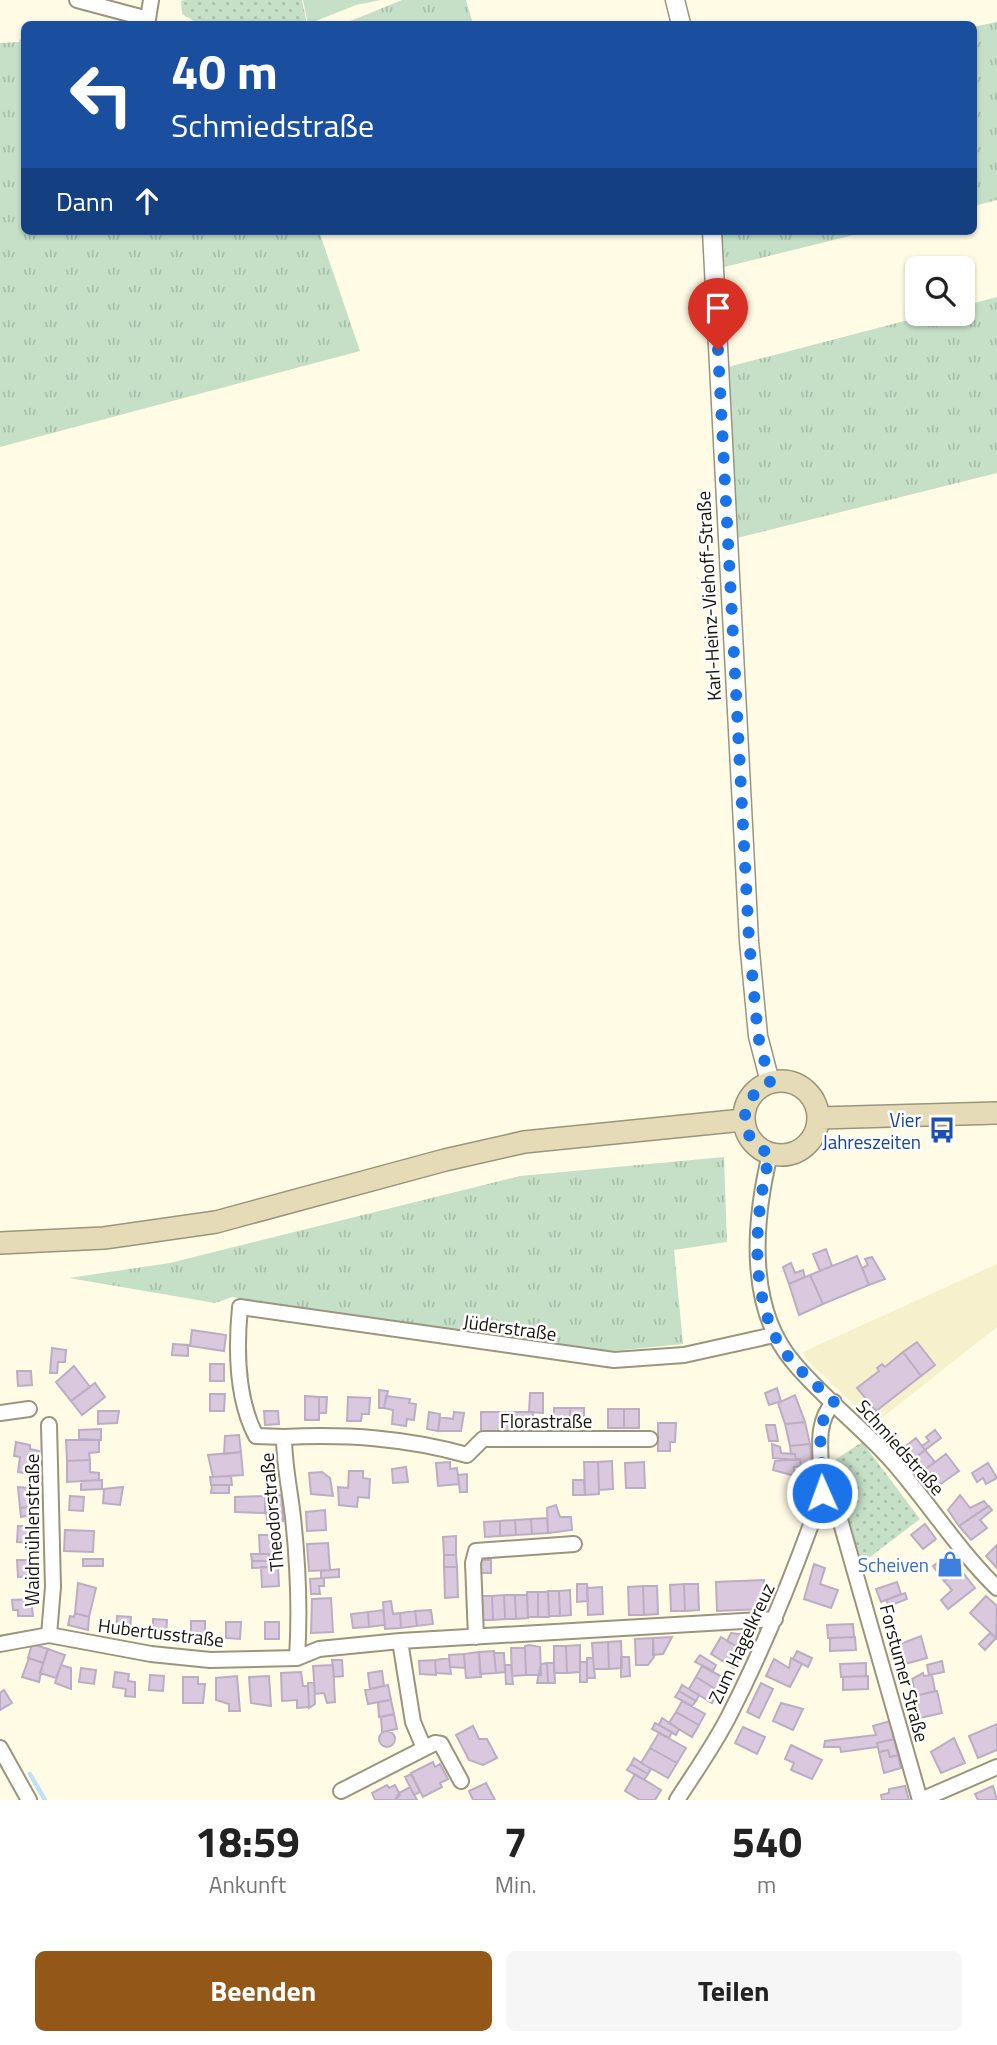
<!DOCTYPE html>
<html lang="de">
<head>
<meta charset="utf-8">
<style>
  body { margin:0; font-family:"Titillium Web",sans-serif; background:#f6f6f6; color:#222; height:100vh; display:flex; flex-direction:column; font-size:26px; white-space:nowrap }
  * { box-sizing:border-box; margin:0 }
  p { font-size:23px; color:#767676 }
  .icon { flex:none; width:38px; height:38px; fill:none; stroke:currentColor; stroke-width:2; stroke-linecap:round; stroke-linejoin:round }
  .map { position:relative; height:1800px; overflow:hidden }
  .drawer { display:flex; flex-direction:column; background:#fff; flex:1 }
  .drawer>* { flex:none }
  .banner { position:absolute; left:21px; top:21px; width:956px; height:214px; border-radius:10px; box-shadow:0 2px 5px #0004; background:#1a4fa0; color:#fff; overflow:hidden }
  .fabs { position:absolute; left:905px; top:256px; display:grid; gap:14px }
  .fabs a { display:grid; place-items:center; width:70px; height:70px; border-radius:10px; background:#fff; box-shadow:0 2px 5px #0004; font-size:35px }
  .pin { position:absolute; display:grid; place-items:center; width:60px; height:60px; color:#fff; margin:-72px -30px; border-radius:50% 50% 50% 0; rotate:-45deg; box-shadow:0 0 7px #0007 }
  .pin .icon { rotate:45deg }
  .me { position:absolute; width:77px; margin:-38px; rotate:358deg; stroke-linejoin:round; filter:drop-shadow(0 0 5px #0008) }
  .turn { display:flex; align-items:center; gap:24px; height:147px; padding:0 35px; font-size:32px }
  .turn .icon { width:91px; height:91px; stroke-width:2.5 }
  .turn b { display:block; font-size:49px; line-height:60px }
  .then { display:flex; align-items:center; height:66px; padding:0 35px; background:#0003; gap:14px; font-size:26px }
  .eta { display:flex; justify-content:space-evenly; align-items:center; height:119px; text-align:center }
  .eta b { font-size:42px; font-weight:700; line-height:49px }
  .action { display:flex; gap:14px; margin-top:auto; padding:14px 35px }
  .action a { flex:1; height:80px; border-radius:10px; background:#935718; color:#fff; font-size:28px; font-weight:700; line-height:80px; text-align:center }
  .action a+a { background:#f6f6f6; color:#222 }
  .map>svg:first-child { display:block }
  .built { fill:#f6f0cd }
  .grass { fill:url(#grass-tufts) }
  .park { fill:url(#park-dots) }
  .pitch { fill:#c5e0c7 }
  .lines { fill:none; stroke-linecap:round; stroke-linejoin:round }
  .stream { stroke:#bde2fa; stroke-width:4.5 }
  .building { fill:#d9c8de; stroke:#bdadc3; stroke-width:2 }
  .minor-casing { stroke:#9a957c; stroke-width:18 }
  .tertiary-casing { stroke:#9a957c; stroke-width:21 }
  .secondary-casing { stroke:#9a957c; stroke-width:24 }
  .minor { stroke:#fff; stroke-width:14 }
  .tertiary { stroke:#fff; stroke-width:18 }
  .secondary { stroke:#e5dbb7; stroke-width:21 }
  .route { stroke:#1a73e8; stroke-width:12; stroke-dasharray:0 21.6 }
  .labels { text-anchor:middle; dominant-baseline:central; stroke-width:5; stroke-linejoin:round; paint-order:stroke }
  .street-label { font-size:19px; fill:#18160d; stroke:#fff }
  .transit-label { font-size:19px; fill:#164399; stroke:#fff; text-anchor:end }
  .shop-label { font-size:19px; fill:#366cbe; stroke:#fff; text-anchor:end }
</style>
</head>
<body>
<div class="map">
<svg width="997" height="1800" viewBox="0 0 997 1800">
  <defs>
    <pattern id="grass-tufts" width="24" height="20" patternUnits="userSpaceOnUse" patternTransform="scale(1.75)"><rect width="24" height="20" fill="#c5e0c7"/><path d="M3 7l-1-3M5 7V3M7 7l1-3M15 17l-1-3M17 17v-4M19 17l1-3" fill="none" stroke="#a8bfaa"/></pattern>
    <pattern id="park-dots" width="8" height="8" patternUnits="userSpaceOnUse" patternTransform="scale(1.75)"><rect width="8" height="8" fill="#c5e0c7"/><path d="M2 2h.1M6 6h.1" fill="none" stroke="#a8bfaa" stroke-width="1.8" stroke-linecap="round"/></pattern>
  </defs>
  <rect width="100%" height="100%" fill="#fffbe5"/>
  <!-- built -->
  <path class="built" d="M997 1264V1327L874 1424 807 1360 803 1352Z"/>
  <!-- grass -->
  <path class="grass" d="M402 0H466L473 24H343Z
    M997 22V200L973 206V27Z
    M24 33V231H319L360 351 0 447V43L19 42Z
    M717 231H870L720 268Z
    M997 297V473L737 538 728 367 935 313H962L963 306Z
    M724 1157 727 1242 674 1250 683 1344 613 1351 559 1347 232 1297 215 1303 69 1278 170 1263 520 1176Z"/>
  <!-- park -->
  <path class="park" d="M302 0 307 24H199L182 14 181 1 185 0Z
    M862 1442 920 1519 862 1563 844 1507V1493H841L832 1462Z"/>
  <!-- pitch -->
  <path class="pitch" d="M303 0H381L356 5 308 24Z"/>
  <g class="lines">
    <!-- stream -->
    <path class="stream" d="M30 1774 45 1800"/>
  </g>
  <!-- building -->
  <path class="building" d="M826 1249 832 1266 820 1271 813 1254Z
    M857 1256 869 1285 823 1304 810 1275Z
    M872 1257 885 1279 869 1285 862 1268 868 1265 865 1259Z
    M791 1263 795 1273 803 1270 805 1277 789 1284 783 1267Z
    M810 1275 823 1304 799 1315 789 1284Z
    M192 1330 226 1335 224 1351 190 1346Z
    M917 1342 935 1365 921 1376 903 1352Z
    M173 1344 188 1345V1356L172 1355Z
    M52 1348 66 1350 65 1362H58L57 1373H50Z
    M903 1352 921 1376 876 1411 857 1388 879 1371 877 1368 882 1364 885 1367Z
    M210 1364H224V1381H210Z
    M74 1366 90 1387 71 1401 56 1382Z
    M31 1371 32 1385 18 1386 17 1371Z
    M95 1383 105 1397 82 1415 71 1401Z
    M777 1388 781 1401 769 1405 765 1393Z
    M379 1390 388 1391 384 1408H379Z
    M530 1393H543V1413L529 1412Z
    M210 1394H225L224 1411H210Z
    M795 1395 805 1422 785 1424 778 1403Z
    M305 1396 319 1397V1420H305Z
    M386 1396 410 1399 409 1403 416 1404 414 1420 407 1419 406 1426 392 1424 393 1410 384 1408Z
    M319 1397H327L326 1413H319Z
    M348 1397 370 1398 369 1414H362L361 1421H347Z
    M554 1408H570V1427H554Z
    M570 1408H584V1427H570Z
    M608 1409H624V1428H608Z
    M624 1409H639V1428H624Z
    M98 1411H119L117 1423 98 1424Z
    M264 1411H278L279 1424 265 1425Z
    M429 1412 440 1414 438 1431 427 1429Z
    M454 1412 464 1413 461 1431H438L440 1417 453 1419Z
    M481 1412H533V1432L481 1431Z
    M805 1422 810 1444 790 1446 785 1424Z
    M658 1423H676L675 1442H670V1451H658Z
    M766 1425H775L778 1441H769Z
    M101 1429V1440L79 1439V1430Z
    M935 1430 941 1438 925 1450 922 1446 929 1441 926 1437Z
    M239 1435 241 1452 224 1454 225 1436Z
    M916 1438 925 1450 910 1462 901 1450Z
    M66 1440H99V1452L89 1453 90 1460 67 1461Z
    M16 1442 30 1445V1449L39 1451 38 1475 18 1472 20 1457 14 1456Z
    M772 1444 780 1447 781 1453 795 1454 796 1460 773 1458Z
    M810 1444 812 1465 801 1466 800 1459 796 1460 795 1454H791L790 1446Z
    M925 1450 935 1462 919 1474 910 1462Z
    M241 1452 243 1475 213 1477 208 1455Z
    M946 1454 959 1471 932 1490 919 1474Z
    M800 1459 801 1466 794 1467 795 1476 773 1470 775 1461Z
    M90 1460V1472L99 1473V1480L67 1482V1461Z
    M612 1461 613 1489 599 1490 598 1462Z
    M450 1462V1469L457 1468 459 1484 438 1486 436 1463Z
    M584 1462H598L599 1494 585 1495Z
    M644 1462 645 1488H626L625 1463Z
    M988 1463 997 1478 986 1484 983 1478 977 1482 972 1473Z
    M406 1467 408 1482 393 1483 392 1469Z
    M349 1471H363V1478L370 1479 369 1498 358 1497 357 1507 339 1505 338 1487 348 1488Z
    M322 1472 330 1478 333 1496 311 1494 309 1473Z
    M467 1474V1492H460L458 1475Z
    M210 1477 231 1476 232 1485H211Z
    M102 1480V1489L81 1490V1481Z
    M573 1480H584L585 1495H573Z
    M212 1485H229V1493H211Z
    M18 1487 38 1489V1506L20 1508Z
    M123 1487 120 1505 103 1503 104 1489Z
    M282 1495 283 1521 267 1522 265 1496Z
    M960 1495 970 1508 984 1501 988 1506 959 1526 948 1510Z
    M70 1496 84 1497 83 1511 69 1510Z
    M265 1496V1513L235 1512V1497Z
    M556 1505 560 1517H571L572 1530 548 1533 547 1508Z
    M38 1506V1513L21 1517 20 1508Z
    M989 1506 992 1510 980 1520 987 1528 971 1540 959 1526Z
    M325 1510 326 1530 307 1531 306 1512Z
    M547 1518 548 1533 532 1534 531 1519Z
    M531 1519 532 1534 516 1535 515 1520Z
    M515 1520 516 1535 500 1536V1521Z
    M500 1521V1536L485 1537 484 1522Z
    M925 1524 936 1539 923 1549 911 1535Z
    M18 1526H32L31 1543 17 1542Z
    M65 1530 94 1531 93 1552 64 1551Z
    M259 1535H277V1554H260Z
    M456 1536V1555H444L443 1537Z
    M328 1543 330 1570 309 1571 307 1544Z
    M997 1545V1568L986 1556Z
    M251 1554H269L270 1561H252Z
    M950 1554 960 1569 944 1581 933 1566Z
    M444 1555H456L457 1567H444Z
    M83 1559H103V1566H83Z
    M17 1560H31L32 1576 18 1577Z
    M478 1560H491V1573H478Z
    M252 1561H270V1567L252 1568Z
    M814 1564 825 1568 820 1584 838 1590 831 1608 804 1599Z
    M261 1567H278L279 1586 262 1587Z
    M444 1567H457L458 1597 445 1598Z
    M339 1569V1577L321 1578V1571Z
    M960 1569 975 1588 948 1609 941 1600 952 1590 944 1581Z
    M324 1578V1586H319L320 1594H311L310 1579Z
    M764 1580 765 1609 717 1611 716 1582Z
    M897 1582 901 1594 881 1602 876 1589Z
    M78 1583 96 1588 89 1617 75 1613Z
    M577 1584H587L588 1601 577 1602Z
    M684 1584H698L699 1610 685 1611Z
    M684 1584 685 1611H671L670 1585Z
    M643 1586H657L658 1614 644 1615Z
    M643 1586 644 1615H629L628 1587Z
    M602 1587 603 1614 588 1615 587 1588Z
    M548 1591H559L560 1616H549Z
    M559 1591 570 1590 571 1615 560 1616Z
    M527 1592H538V1617H528Z
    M538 1592H548L549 1617H538Z
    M905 1593 907 1599 889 1606 886 1600Z
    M504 1595 505 1619 493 1620 492 1596Z
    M504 1595H515L516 1619H505Z
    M515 1595H527L528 1618 516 1619Z
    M480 1596H492L493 1620H481Z
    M986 1596 997 1606 996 1638 970 1613Z
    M331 1598 333 1632 311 1633 312 1599Z
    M31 1599 33 1616H18V1610H13L12 1600Z
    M391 1601 393 1614 400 1613 401 1628 385 1629 383 1602Z
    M383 1610 385 1625 369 1627 368 1612Z
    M431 1610 433 1624 417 1626 415 1611Z
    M415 1611 417 1626 401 1628 400 1613Z
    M368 1612 369 1627 353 1628 351 1614Z
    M75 1613 89 1617 88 1630 68 1625 70 1616 74 1617Z
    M117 1616 131 1617 130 1633 116 1632Z
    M153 1619 167 1620 166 1636 153 1635Z
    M191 1621H205V1638H191Z
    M226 1622H241L240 1639 226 1638Z
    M265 1622H279V1639H265Z
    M853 1624 854 1637 828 1638 827 1625Z
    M731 1633 752 1636 743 1650 727 1641Z
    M990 1633 996 1638 985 1650 979 1644Z
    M921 1636 927 1658 905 1664 900 1644Z
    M672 1637 663 1654 653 1655V1638Z
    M721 1637 744 1651 734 1668 711 1654Z
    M855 1637 856 1650 830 1651V1638Z
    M653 1638 654 1657 648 1665H636L635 1639Z
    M621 1641 622 1668 609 1669 608 1642Z
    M608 1642 609 1669H594L592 1643Z
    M32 1644 48 1649 43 1663 28 1658Z
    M529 1645 540 1647 541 1675H526L525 1646Z
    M580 1645V1672L567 1673 566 1646Z
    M554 1646H566L567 1673H554Z
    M511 1648H525L526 1675 512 1676Z
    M48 1649 65 1655 56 1678 40 1673Z
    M494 1651 496 1673 480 1674 479 1652Z
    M797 1651 812 1658 808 1667 793 1659Z
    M479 1652 481 1677 466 1678 464 1654Z
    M494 1653H504L505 1672 496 1673Z
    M464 1654 465 1668 450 1667 449 1655Z
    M700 1655 716 1665 713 1671 695 1662Z
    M621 1657H629L630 1676 621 1677Z
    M29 1658 43 1663 39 1682 22 1677Z
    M449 1658 451 1674 436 1673 435 1660Z
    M587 1658H593L595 1678H587Z
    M791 1658 802 1664 790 1687 766 1676 774 1659 789 1668Z
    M332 1660H342L343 1676 334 1677Z
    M435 1660 436 1675 420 1674 419 1661Z
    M942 1661 944 1672 929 1675 927 1665Z
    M580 1662H587V1682H580Z
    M547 1663 548 1683H537L541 1664Z
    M547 1663H554L555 1683H548Z
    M866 1663V1676L841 1677 840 1664Z
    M61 1665 71 1668V1689L55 1683Z
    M333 1665 335 1702 327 1703 324 1693 315 1694 313 1666Z
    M505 1665H511L513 1684H506Z
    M702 1666 726 1679 719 1691 696 1677Z
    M81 1668 96 1670 94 1684 79 1682Z
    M382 1671 384 1686 370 1689 368 1673Z
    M115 1672 129 1674 128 1681 135 1682V1697L125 1696 126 1689 113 1687Z
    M301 1672 303 1686H308L309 1707 297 1708V1700L282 1701 281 1673Z
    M923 1673 924 1676 932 1675 935 1691 916 1696 912 1679Z
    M150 1675 164 1676 163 1691 149 1690Z
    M237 1676 240 1711H229V1704L216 1700V1678Z
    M269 1676 271 1706 251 1703 249 1677Z
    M868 1676V1689L843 1690V1677Z
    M183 1677H198V1684H205L203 1703H183Z
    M696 1677 719 1691 712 1703 689 1689Z
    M314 1682 315 1704 309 1708 308 1683Z
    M761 1683 773 1689 759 1718 747 1712Z
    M388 1685 391 1700 368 1704 365 1690Z
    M682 1685 699 1695 696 1701 679 1691Z
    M4 1690 12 1703 0 1710V1693Z
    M679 1691 696 1701 692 1706 675 1697Z
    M937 1691 942 1713 920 1718 915 1696Z
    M391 1700 394 1714 379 1717 378 1702Z
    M682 1701 705 1714 699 1725 676 1712Z
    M781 1703 803 1709 793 1730 773 1721Z
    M676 1712 699 1725 692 1737 669 1723Z
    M394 1714 397 1729 382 1732 381 1717Z
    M662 1718 679 1729 676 1735 659 1725Z
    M890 1721 894 1739 877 1743 878 1747 841 1752 840 1747H824L825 1741 876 1735 873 1726Z
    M655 1723 672 1732 669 1738 652 1729Z
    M997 1724V1750L978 1758 969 1736Z
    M473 1726 479 1739H487L497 1758 483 1765 469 1760 456 1735Z
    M743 1727 765 1737 757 1754 735 1743Z
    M379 1739a8 8 0 1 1 16 0a8 8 0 1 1-16 0Z
    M659 1733 686 1748 677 1763 650 1748Z
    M954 1738 965 1763 941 1773 931 1752Z
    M894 1739 898 1755 890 1757 888 1750 879 1752 877 1743Z
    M791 1745 822 1760 812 1779 791 1770 794 1763 785 1759Z
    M650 1748 677 1763 668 1778 641 1763Z
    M888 1750 890 1757 898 1755 901 1768 884 1773 879 1752Z
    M634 1758 651 1769 648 1774 631 1764Z
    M433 1762 435 1767 440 1764 448 1779 440 1783 442 1787 423 1797 411 1773Z
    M631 1764 648 1774 644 1780 627 1770Z
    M411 1774 420 1792 414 1795 405 1777Z
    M635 1774 661 1790 655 1800H640L625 1791Z
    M486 1783 495 1800H473L469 1791Z
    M387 1785 389 1788 395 1785 400 1795 395 1800H375L372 1793Z
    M905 1786 909 1800H882L881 1795 889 1793V1789Z
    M993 1786 997 1800H978L975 1794Z
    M410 1787 417 1800H395L399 1793Z"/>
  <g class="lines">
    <!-- minor casing -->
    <g class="minor-casing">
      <path id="minor" d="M77 0 148 19 151 0
        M770 1154C754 1220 746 1308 794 1363 823 1398 861 1426 892 1461 928 1502 958 1550 997 1588
        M0 1413 29 1409
        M49 1425 53 1587 49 1635
        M284 1437C348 1434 406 1438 467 1455L483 1439H650
        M822 1493 832 1499 837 1509 920 1800
        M476 1637 473 1563 476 1551 574 1544
        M400 1641 413 1722 424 1748
        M0 1644 49 1635 151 1654 210 1660 297 1658 319 1649 400 1641 775 1619
        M297 1658C300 1611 298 1564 293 1518 290 1490 284 1465 284 1437L256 1436C236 1398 236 1348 240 1307L614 1360 684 1355 774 1335
        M0 1748 29 1800
        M341 1791 435 1743 441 1744 461 1781
        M677 1800C695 1772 715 1744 730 1714 764 1647 792 1578 817 1508 830 1473 807 1431 834 1402
        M921 1800 997 1767"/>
    </g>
    <!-- tertiary casing -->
    <g class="tertiary-casing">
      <path id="tertiary" d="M675 0 681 24
        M712 231 749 941 758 1036 770 1082"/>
    </g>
    <!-- secondary casing -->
    <g class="secondary-casing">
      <path id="secondary" d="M744 1118a37 37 0 1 1 74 0a37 37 0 1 1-74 0Z
        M819 1118 997 1113
        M0 1243 104 1238 216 1222 445 1160 524 1142 743 1120"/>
    </g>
    <!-- minor -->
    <use href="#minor" class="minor"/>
    <!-- tertiary -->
    <use href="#tertiary" class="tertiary"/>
    <!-- secondary -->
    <use href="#secondary" class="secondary"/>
  </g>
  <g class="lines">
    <!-- route -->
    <path class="route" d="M718 350 749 940 758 1036 770 1082C737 1099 736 1138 770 1154 756 1209 749 1280 774 1334 786 1361 813 1381 834 1402 810 1428 826 1461 822 1493"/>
  </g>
  <!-- icons -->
  <defs>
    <g id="bus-bare" transform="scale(2.1)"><path d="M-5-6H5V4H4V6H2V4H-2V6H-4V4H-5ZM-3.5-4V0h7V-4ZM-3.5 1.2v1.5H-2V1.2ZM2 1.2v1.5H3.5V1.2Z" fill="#1a4fb4" stroke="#fff" stroke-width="2.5" paint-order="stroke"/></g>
    <g id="shop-bare" transform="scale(2.1)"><path d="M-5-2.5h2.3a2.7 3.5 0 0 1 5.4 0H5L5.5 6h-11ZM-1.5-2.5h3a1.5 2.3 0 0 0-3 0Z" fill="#3f7fe0" stroke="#fff" stroke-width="2.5" paint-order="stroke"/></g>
  </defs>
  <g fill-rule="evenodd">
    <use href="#bus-bare" x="942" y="1130"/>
    <use href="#shop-bare" x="950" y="1564"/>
  </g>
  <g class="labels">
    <!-- street labels -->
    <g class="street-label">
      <text transform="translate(708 596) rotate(-93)">Karl-Heinz-Viehoff-Straße</text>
      <text transform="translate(510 1327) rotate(8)">Jüderstraße</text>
      <text x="546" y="1420">Florastraße</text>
      <text transform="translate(901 1447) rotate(48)">Schmiedstraße</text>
      <text transform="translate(271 1512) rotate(-95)">Theodorstraße</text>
      <text transform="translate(31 1530) rotate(-90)">Waidmühlenstraße</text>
      <text transform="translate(161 1632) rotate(7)">Hubertusstraße</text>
      <text transform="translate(741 1643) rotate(-65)">Zum Hagelkreuz</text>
      <text transform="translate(905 1673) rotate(75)">Forstumer Straße</text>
    </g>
    <!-- transit labels -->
    <g class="transit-label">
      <text x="921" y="1119">Vier<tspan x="921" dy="22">Jahreszeiten</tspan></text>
    </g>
    <!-- shop labels -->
    <g class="shop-label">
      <text x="929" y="1564">Scheiven</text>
    </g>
  </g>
</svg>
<div class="fabs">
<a><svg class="icon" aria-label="search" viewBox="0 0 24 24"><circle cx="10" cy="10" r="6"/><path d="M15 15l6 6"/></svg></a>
</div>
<div class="pin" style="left:718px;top:350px;background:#d93025"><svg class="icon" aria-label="arrive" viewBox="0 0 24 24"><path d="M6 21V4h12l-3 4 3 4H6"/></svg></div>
<svg class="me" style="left:822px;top:1493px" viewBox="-20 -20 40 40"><circle r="17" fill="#1a73e8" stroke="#fff" stroke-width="3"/><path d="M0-11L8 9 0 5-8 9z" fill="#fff"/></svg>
<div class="banner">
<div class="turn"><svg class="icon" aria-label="left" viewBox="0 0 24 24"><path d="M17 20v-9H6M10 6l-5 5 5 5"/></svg><div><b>40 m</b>Schmiedstraße</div></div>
<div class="then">Dann<svg class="icon" aria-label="ahead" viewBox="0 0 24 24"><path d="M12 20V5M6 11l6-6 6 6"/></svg></div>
</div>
</div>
<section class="drawer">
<div class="eta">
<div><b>18:59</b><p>Ankunft</p></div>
<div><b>7</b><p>Min.</p></div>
<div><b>540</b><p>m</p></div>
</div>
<div class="action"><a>Beenden</a><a>Teilen</a></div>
</section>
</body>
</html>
